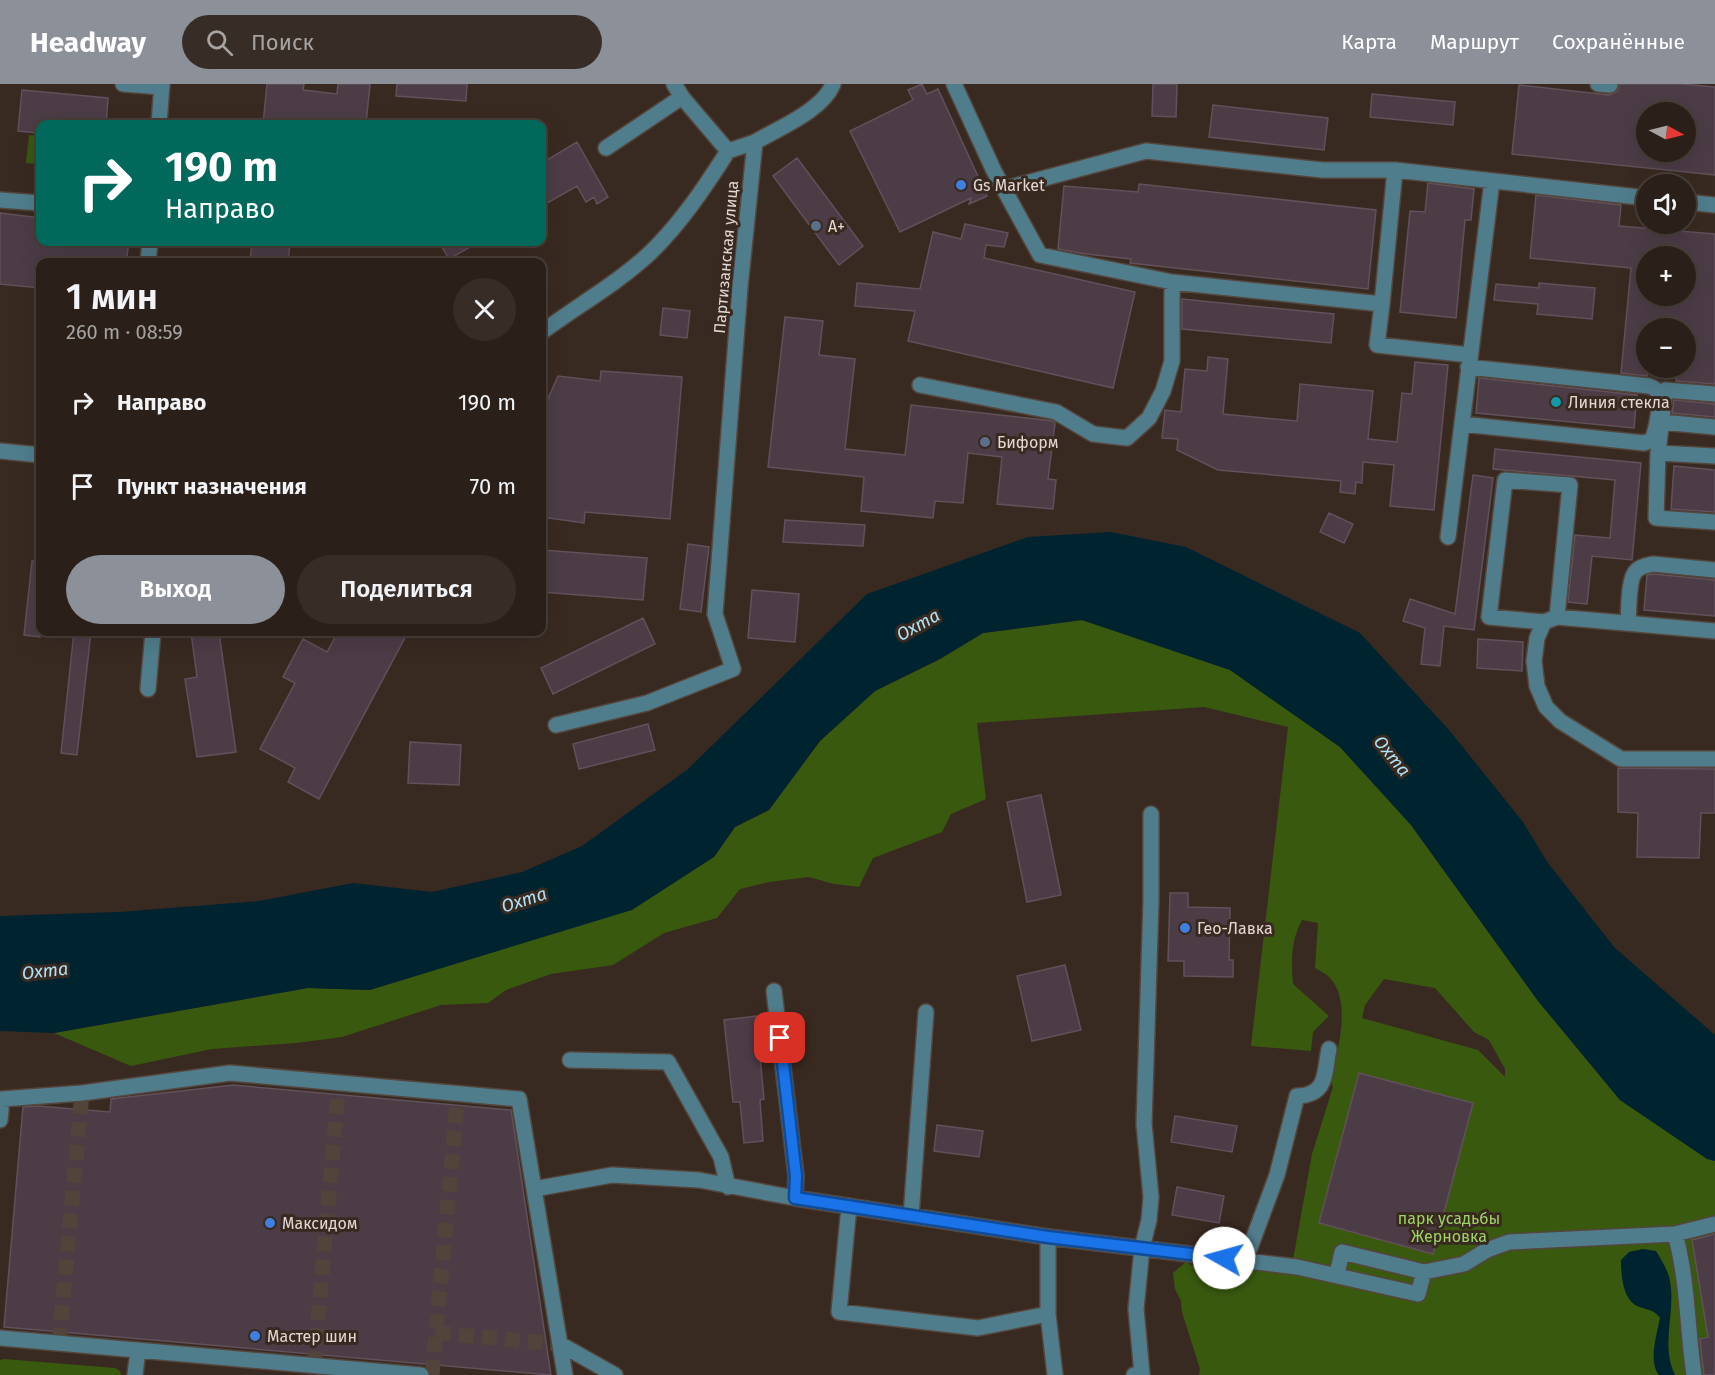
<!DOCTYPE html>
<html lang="ru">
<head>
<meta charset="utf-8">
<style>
  body { margin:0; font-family:"Fira Sans",sans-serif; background:#372d26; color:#f1f3f6; height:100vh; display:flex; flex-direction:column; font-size:22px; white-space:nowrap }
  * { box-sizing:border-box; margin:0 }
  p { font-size:20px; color:#a6a3a2 }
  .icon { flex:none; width:33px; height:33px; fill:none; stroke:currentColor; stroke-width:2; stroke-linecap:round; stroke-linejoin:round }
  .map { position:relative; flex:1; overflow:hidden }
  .panel { position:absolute; left:36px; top:174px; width:510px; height:378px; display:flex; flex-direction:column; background:#2b2019; border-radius:12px; box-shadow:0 6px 24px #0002,0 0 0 2px #473e38 }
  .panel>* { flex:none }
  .top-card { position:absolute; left:36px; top:36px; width:510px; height:126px; border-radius:12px; box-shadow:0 6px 24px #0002,0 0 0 2px #473e38; background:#00695c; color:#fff; overflow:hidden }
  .needle { width:39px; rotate:97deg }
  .tools { position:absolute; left:1636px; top:18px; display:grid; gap:12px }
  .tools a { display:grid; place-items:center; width:60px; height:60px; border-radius:50%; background:#2b2019; box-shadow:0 6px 24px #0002,0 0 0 2px #473e38; font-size:30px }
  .pin { position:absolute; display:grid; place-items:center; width:51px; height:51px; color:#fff; margin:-26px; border-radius:12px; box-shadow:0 3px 9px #0006 }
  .me { position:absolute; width:66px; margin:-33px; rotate:277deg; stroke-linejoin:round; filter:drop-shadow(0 0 4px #0008) }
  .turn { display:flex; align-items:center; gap:21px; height:126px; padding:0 30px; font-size:27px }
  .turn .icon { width:78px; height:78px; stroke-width:2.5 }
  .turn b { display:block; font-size:42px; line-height:51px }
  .round { display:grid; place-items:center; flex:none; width:63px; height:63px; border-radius:32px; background:#372d26 }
  .headline { display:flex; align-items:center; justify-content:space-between; height:102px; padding:0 30px }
  h1 { font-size:36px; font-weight:600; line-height:45px }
  .cta { display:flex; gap:12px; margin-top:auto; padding:12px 30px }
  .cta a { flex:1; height:69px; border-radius:36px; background:#8c9099; color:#fff; font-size:24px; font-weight:600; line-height:69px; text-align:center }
  .cta a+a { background:#372d26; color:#f1f3f6 }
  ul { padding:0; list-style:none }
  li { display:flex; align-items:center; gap:18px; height:84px; padding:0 30px }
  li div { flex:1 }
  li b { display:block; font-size:22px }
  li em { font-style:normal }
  header { display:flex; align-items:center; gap:36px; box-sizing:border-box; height:84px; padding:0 30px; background:#8c9099; color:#fff }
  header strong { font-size:28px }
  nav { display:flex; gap:33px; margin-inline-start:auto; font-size:21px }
  .search { width:420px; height:54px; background:#372d26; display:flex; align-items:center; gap:15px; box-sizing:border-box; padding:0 21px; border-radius:33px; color:#a6a3a2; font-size:22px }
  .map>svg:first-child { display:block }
  .green { fill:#39590f; fill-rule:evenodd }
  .water { fill:#002330 }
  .building { fill:#4c3c46; stroke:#62505b; stroke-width:1.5; fill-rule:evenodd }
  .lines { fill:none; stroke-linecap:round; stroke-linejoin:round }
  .minor-tunnel { stroke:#52443b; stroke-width:15; stroke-dasharray:15 8; stroke-linecap:butt }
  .minor-casing { stroke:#54463d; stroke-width:18 }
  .minor { stroke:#507d8c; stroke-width:15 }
  .route-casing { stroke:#114b97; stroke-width:15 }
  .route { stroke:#1a73e8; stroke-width:10 }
  .shop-dot { fill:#3f7fe0; stroke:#392a21; stroke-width:2 }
  .service-dot { fill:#5c6f8a; stroke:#392a21; stroke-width:2 }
  .culture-dot { fill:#0f9aa8; stroke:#392a21; stroke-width:2 }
  .labels { text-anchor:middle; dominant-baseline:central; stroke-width:6; stroke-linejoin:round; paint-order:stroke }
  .poi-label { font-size:16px; fill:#e2d8d1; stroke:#392a21; text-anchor:start }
  .street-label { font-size:16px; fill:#e2d8d1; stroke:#392a21 }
  .park-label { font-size:16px; fill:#9dd266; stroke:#392a21 }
  .water-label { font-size:18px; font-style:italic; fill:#b0e2f8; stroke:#392a21 }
</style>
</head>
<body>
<header>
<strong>Headway</strong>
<div class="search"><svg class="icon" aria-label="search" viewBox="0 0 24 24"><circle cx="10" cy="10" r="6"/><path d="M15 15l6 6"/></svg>Поиск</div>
<nav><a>Карта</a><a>Маршрут</a><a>Сохранённые</a></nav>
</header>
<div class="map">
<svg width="1715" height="1291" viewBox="0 0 1715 1291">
  <rect width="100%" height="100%" fill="#392a21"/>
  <!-- green -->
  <path class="green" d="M29 51 40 52V80L26 79Z
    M1082 536 1230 586 1340 663 1411 741 1538 917 1620 1016 1707 1074 1715 1077V1291H1199L1200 1285 1182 1228 1181 1217 1175 1205 1173 1189 1186 1178 1200 1186 1291 1187 1312 1070 1333 1003 1331 997C1337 968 1352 920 1331 895 1327 890 1320 887 1315 884L1318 839 1302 836C1291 856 1291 877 1293 900L1329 932 1313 948 1311 967 1251 962 1288 643 1204 623 977 639 986 715 951 730 942 748 873 774 859 803 834 800 809 793 769 798 740 805 717 834 664 849 613 881 551 890 506 906 488 919 441 921 342 953 296 959 212 965 131 982 54 949 308 904 370 906 714 773 735 743 769 726 820 657 875 607 940 575 983 549ZM1384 895 1435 904 1474 948 1489 956 1505 985V993L1478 966 1362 934 1365 921Z
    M4 1275 115 1284 120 1287 121 1291H0V1276Z"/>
  <!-- water -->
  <path class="water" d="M1111 448 1186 463 1360 549 1449 646 1523 738 1548 779 1615 864 1715 951V1077L1707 1075 1620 1016 1538 917 1411 741 1340 663 1230 586 1082 536 983 549 940 575 875 607 820 657 769 726 735 743 714 773 632 826 370 906 308 904 54 949 0 947V832L119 828 259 817 353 799 432 808 522 788 582 762 688 685 867 510 1028 453Z
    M1643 1165 1656 1167C1662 1177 1668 1186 1670 1197 1676 1228 1660 1260 1675 1291H1659C1648 1278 1657 1249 1660 1234 1653 1224 1644 1226 1635 1221 1622 1212 1621 1189 1621 1176L1629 1168Z"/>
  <!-- building -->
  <path class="building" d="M267 0H304L303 6 337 10 338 0H370L366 40H330L300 37V40H263Z
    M397 0H467L466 17 396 12Z
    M922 0 927 10 938 5 987 112 969 120 971 114 900 148 850 47 913 16 908 6Z
    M1153 0H1177L1176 33 1152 32Z
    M1619 0H1682L1715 3V91L1512 70 1519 1 1609 11 1618 7ZM1647 28H1686V68H1647Z
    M22 6 108 14 106 40H40V49L18 47Z
    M1372 10 1455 18 1453 41 1370 33Z
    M1213 21 1328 34 1324 66 1209 53Z
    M577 58 608 113 597 120 594 113 586 118 577 102 542 122V79Z
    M797 74 863 162 839 181 773 92Z
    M1428 99 1474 105 1471 136H1465L1456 234 1400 228 1410 127 1425 128Z
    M1139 100 1376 126 1368 205 1130 179 1131 175 1086 170 1058 165 1064 102 1138 108Z
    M1536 111 1621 121 1619 142 1715 150V300L1676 297 1677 284H1686V244H1647V292L1621 289 1631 184 1530 174ZM1647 172H1686V212H1647Z
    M0 129 40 134V158H129L126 178H40V204L0 200Z
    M965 140 1008 149 1004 163 986 161 984 174 1135 208 1113 304 908 257 915 227 855 222 857 199 920 205 933 148 961 155Z
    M252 158H290L288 178H250Z
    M439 158H479L449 175Z
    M1539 199 1595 204 1592 235 1537 230 1538 220 1494 216 1496 200 1539 204Z
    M1182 215 1334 230 1331 259 1182 245Z
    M663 224 690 227 687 254 660 251Z
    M785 233 823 237 819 271 855 275 845 365 905 371 911 321 1053 337 1055 339 1048 395 1056 396 1053 425 997 420 1002 373 968 369 963 419 935 417 933 434 861 427 864 393 768 383Z
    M1208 273 1228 275 1223 330 1297 337 1300 300 1373 307 1368 355 1397 358 1402 309 1412 310 1415 278 1448 281 1434 426 1390 422 1394 381 1363 378 1362 399 1356 398 1355 410 1340 408 1341 397 1218 386 1177 366 1178 355 1162 354 1165 326 1181 328 1185 285 1207 287Z
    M601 287 682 293 670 435 585 428 584 439 542 433V328L558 292 600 297Z
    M1479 294 1637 311 1634 344 1476 329Z
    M1674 316 1715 320V333L1672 329Z
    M1495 365 1641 379 1632 476 1592 472 1587 520 1568 518 1575 451 1610 454 1615 396 1493 385Z
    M1674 382 1715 386V428L1671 425Z
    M1473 391 1493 394 1474 546 1444 542 1440 582 1421 580 1425 544 1403 537 1410 515 1455 530Z
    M1329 429 1353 440 1344 459 1320 448Z
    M785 436 865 441 863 462 783 458Z
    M688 460 709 463 701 528 680 525Z
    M542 466 647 474 643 516 542 508Z
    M32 477 40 478V553L24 551Z
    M1653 490 1715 496V532L1644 526 1647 491Z
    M752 506 799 510 795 558 748 554Z
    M643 534 655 560 553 610 541 584Z
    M74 548H91L77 671 61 669Z
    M191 548H219L236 668 197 673 185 595 197 593Z
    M338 548H408L319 715 288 698 295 684 260 665 295 599 283 593 303 555 327 568Z
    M1478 555 1523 558 1522 587 1477 584Z
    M648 640 655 666 579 685 573 660Z
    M410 658 461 661 459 701 408 699Z
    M1618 684 1715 685V729H1701L1699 774 1637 773 1638 729 1618 728Z
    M1041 711 1061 811 1027 818 1007 718Z
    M1170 809H1188V823L1230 824 1229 876H1233V893L1184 892V877H1168Z
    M1065 881 1081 946 1032 957 1017 892Z
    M756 932 764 1015 760 1016 763 1057 744 1059 740 1018H733L724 936Z
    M1359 989 1473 1019 1433 1170 1319 1139Z
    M233 1001 511 1026 551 1291 4 1243 23 1023 38 1022 110 1028 111 1015Z
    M1175 1032 1237 1042 1232 1068 1171 1058Z
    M937 1041 983 1047 979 1073 934 1067Z
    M1177 1103 1224 1112 1219 1139 1172 1131Z
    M1715 1150V1291H1704L1700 1255 1708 1253 1692 1156Z"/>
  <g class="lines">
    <!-- minor-tunnel -->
    <path class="minor-tunnel" d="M436 1249 560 1260
      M59 1259 82 1009
      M314 1282 339 998
      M432 1291 458 1009"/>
    <!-- minor casing -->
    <g class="minor-casing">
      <path id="minor" d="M123 0 162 3
        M674 0 682 13 728 67 755 58
        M954 0 994 87 1040 171 1172 198 1382 220 1395 86
        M1598 0 1610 1
        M159 40 162 0
        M606 64 682 13
        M1004 105 1146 67 1322 86H1395L1647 114
        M0 116 40 119
        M1686 118 1715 121
        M148 178 150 158
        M1382 220 1377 261 1470 271
        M542 248C577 222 618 199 650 169 681 139 705 103 728 67
        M920 301 1056 328 1093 350 1127 354 1149 334 1163 307 1172 277V198
        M1715 310 1665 306 1658 369 1656 434 1715 438
        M1661 338 1715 343
        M1462 340 1644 359 1652 356C1656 347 1663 314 1657 307 1655 304 1652 303 1649 302L1468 283
        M0 367 40 371
        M1658 369 1715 372
        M1448 453 1492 97
        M1544 538 1489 533 1505 396 1570 401 1557 533
        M1628 539C1629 527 1628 495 1636 487 1640 482 1648 481 1653 480L1715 486
        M1715 547 1557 533 1544 538 1537 554 1534 577 1537 602 1546 623 1560 637 1621 675H1715
        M148 605 153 548
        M556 641 647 619 733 585 715 530 740 203 755 58C779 44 823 26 833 0
        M774 907 796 1092 795 1114
        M570 976 668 978 721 1073 728 1103
        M0 1036 2 1015 82 1009 230 989 519 1015 565 1291
        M534 1105 612 1091 699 1096 795 1114 1048 1153 1297 1183 1418 1210 1424 1188
        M849 1122 839 1228 978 1244 1048 1230
        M911 1132 926 928
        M1675 1150C1688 1196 1687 1244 1694 1291
        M1048 1153V1230L1055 1291
        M1245 1177 1277 1091 1297 1012C1328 1011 1324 989 1329 965
        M1337 1190 1342 1168 1424 1188 1464 1180 1487 1166 1509 1158 1675 1150 1715 1140
        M0 1254 421 1291
        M560 1260 615 1291
        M135 1291 138 1266
        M1134 1291 1142 1290 1136 1225 1142 1164 1149 1136 1151 1113 1144 1040 1151 817V730"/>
    </g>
    <!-- minor -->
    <use href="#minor" class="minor"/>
  </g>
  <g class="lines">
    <!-- route casing -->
    <g class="route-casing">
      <path id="route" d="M780 954 796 1092 795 1114 1048 1153 1224 1174"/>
    </g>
    <!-- route -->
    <use href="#route" class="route"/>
  </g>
  <!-- markers -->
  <g class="shop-dot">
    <circle cx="961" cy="101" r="6"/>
    <circle cx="1185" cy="844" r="6"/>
    <circle cx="270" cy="1139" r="6"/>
    <circle cx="255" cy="1252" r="6"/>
  </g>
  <g class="service-dot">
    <circle cx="816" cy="142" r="6"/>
    <circle cx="985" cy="358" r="6"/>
  </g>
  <circle class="culture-dot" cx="1556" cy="318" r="6"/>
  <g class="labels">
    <!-- poi labels -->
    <g class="poi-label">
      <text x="973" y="101">Gs Market</text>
      <text x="828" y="142">А+</text>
      <text x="1568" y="318">Линия стекла</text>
      <text x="997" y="358">Биформ</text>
      <text x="1197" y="844">Гео-Лавка</text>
      <text x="282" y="1139">Максидом</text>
      <text x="267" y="1252">Мастер шин</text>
    </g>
    <!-- street labels -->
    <g class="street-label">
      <text transform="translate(726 173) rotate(-85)">Партизанская улица</text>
    </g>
    <!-- park labels -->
    <g class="park-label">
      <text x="1449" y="1134">парк усадьбы<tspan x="1449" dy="18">Жерновка</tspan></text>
    </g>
    <!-- water labels -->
    <g class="water-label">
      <text transform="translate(918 541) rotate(-29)">Охта</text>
      <text transform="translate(1392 672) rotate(51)">Охта</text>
      <text transform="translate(524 816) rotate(-18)">Охта</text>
      <text transform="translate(45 887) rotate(-6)">Охта</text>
    </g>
  </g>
</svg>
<div class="tools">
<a><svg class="needle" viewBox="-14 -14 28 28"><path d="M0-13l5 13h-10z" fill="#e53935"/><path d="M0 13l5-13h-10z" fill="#a6a3a2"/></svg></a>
<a><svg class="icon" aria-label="sound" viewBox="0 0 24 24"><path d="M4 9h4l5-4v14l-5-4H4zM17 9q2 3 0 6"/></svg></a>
<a>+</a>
<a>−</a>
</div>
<div class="pin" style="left:780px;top:954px;background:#d93025"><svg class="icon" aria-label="arrive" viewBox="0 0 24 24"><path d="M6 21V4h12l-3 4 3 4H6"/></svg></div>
<svg class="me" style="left:1224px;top:1174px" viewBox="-20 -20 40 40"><circle r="19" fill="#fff"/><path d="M0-13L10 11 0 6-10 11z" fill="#1a73e8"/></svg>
<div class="top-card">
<div class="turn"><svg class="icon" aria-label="right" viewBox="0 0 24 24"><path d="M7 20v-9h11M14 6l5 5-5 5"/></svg><div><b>190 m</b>Направо</div></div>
</div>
<section class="panel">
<div class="headline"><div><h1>1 мин</h1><p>260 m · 08:59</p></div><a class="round"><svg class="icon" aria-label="close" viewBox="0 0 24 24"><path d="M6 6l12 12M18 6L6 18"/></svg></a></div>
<ul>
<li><svg class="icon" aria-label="right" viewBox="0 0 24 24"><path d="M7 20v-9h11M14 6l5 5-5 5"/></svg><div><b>Направо</b></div><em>190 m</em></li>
<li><svg class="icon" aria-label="arrive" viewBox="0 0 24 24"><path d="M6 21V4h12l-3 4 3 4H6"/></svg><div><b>Пункт назначения</b></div><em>70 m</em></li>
</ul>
<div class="cta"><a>Выход</a><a>Поделиться</a></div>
</section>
</div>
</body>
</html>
